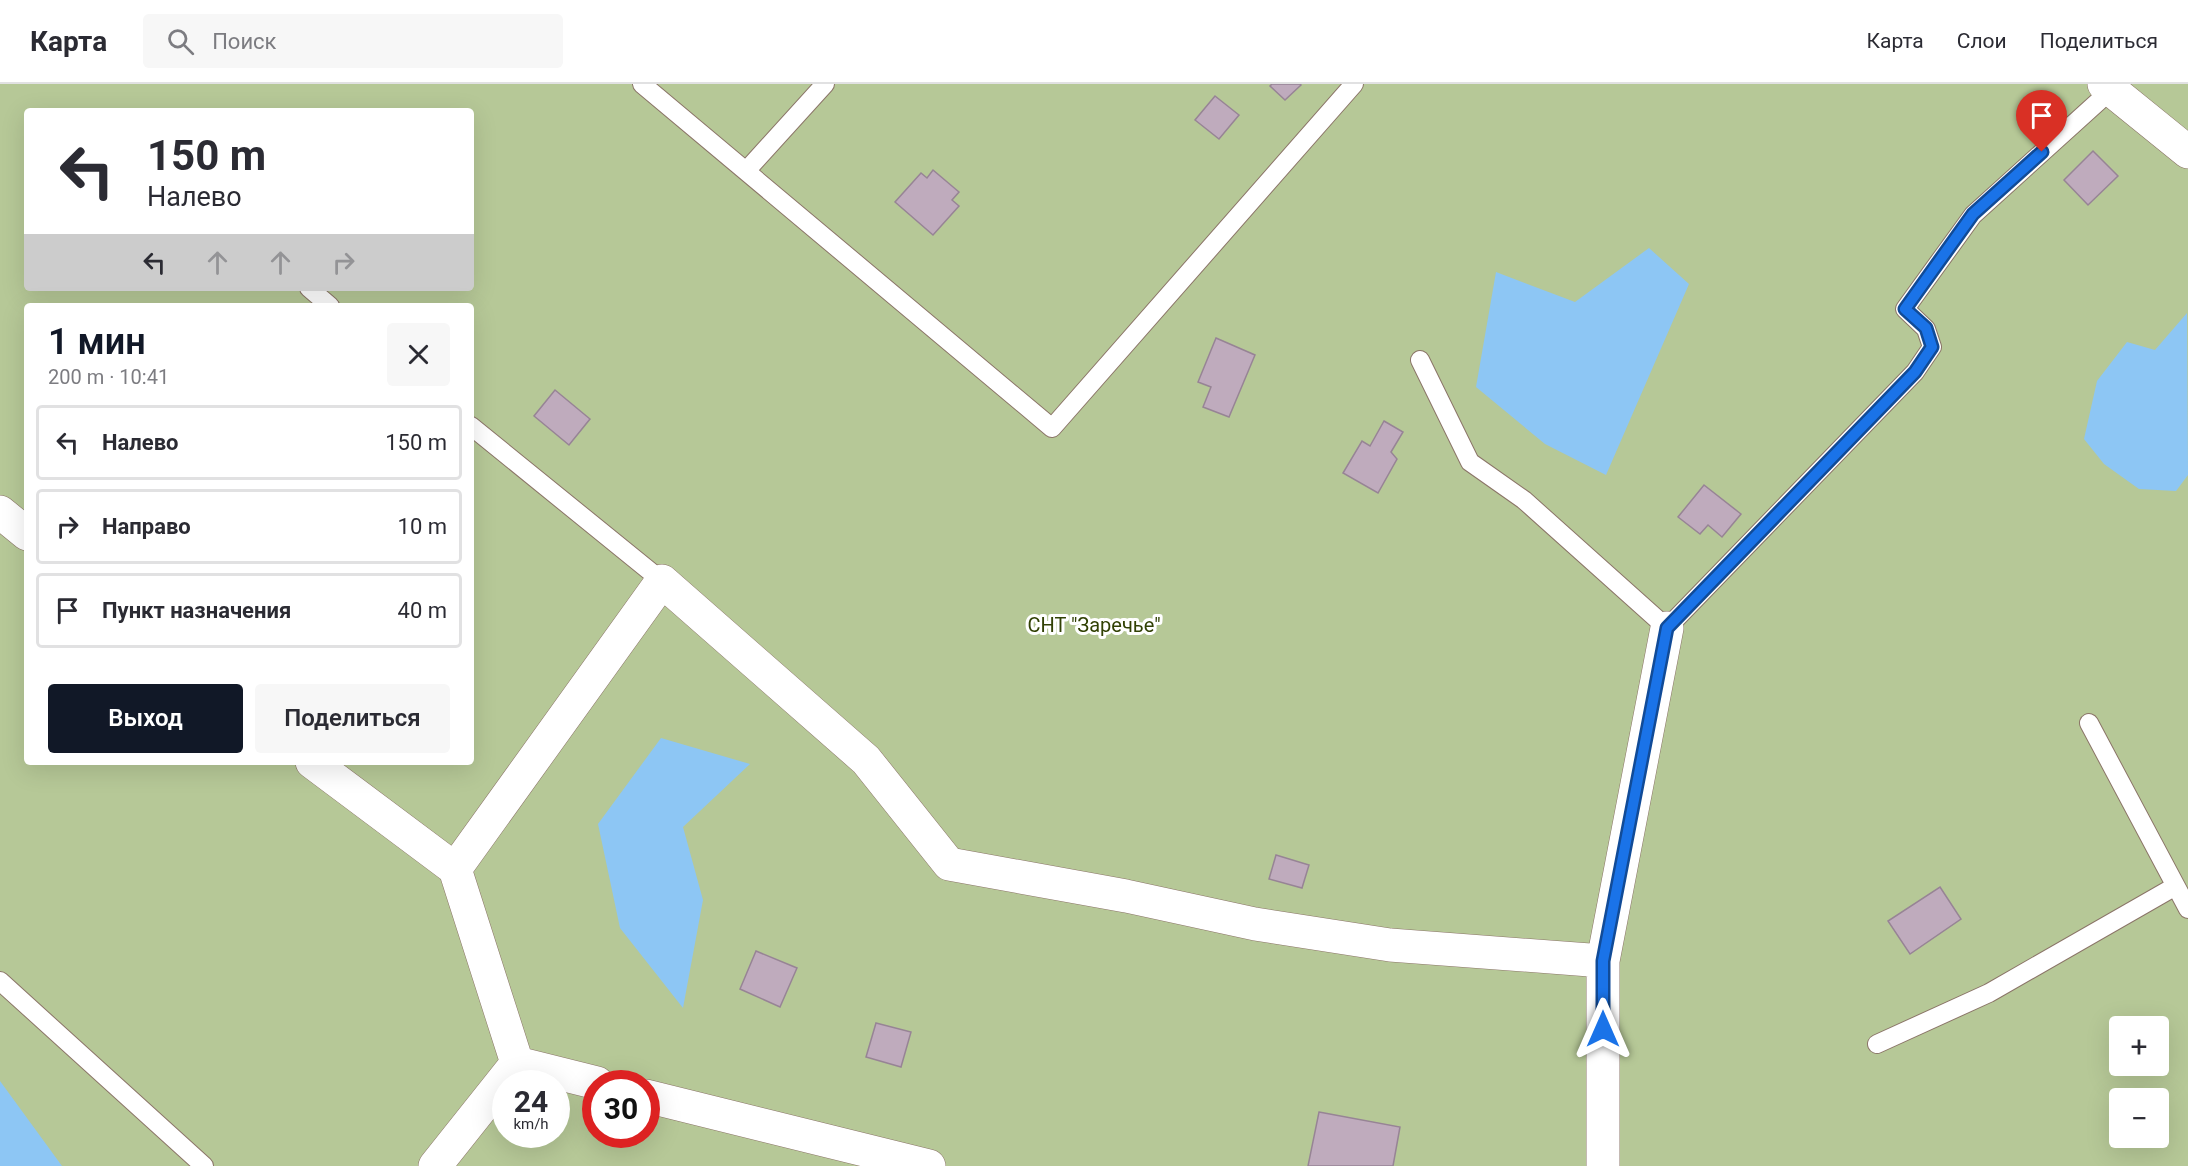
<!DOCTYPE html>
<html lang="ru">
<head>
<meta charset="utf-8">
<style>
  body { margin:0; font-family:Roboto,sans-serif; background:#f7f7f7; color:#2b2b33; height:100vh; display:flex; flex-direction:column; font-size:22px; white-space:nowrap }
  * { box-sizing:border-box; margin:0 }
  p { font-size:20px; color:#7c7c81 }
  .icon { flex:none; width:33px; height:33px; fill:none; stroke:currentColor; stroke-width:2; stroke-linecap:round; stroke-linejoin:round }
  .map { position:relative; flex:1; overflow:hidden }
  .drawer { position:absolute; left:24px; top:219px; width:450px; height:462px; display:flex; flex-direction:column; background:#fff; border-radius:6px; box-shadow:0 6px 24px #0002 }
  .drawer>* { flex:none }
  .guide { position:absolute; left:24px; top:24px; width:450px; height:183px; border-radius:6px; box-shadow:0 6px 24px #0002; background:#fff; color:#2b2b33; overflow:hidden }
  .fabs { position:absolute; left:2109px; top:932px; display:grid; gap:12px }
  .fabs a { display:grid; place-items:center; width:60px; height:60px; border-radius:6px; background:#fff; box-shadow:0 6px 24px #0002; font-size:30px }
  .speed { position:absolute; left:492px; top:986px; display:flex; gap:12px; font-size:30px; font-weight:700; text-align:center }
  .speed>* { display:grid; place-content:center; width:78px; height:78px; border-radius:50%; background:#fff; box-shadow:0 6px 24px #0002; line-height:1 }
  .speed small { font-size:15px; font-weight:400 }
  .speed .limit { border:9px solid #d22; background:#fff; color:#111 }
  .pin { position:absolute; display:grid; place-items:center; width:51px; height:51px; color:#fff; margin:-62px -26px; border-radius:50% 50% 50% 0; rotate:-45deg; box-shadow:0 0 6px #0007 }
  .pin .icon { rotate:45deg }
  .me { position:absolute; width:66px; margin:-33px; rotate:0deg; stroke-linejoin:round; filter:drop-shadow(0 0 4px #0008) }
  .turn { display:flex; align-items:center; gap:21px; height:126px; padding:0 24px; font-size:27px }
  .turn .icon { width:78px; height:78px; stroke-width:2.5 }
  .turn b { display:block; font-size:42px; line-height:51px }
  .lanes { display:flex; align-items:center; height:57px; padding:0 24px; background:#0003; justify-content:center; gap:30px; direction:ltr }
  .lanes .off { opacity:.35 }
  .round { display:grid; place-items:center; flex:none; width:63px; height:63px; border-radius:6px; background:#f7f7f7 }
  .headline { display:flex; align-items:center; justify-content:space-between; height:102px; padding:0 24px }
  h1 { font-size:36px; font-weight:600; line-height:45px; color:#111827 }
  .button { display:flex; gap:12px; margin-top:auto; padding:12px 24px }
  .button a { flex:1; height:69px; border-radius:6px; background:#111827; color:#fff; font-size:24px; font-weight:600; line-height:69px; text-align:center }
  .button a+a { background:#f7f7f7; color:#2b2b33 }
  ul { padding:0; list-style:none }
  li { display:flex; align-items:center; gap:18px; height:75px; margin:0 12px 9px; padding:0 12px; border:3px solid #e1e1e2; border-radius:6px }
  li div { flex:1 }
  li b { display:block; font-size:22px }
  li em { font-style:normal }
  header { display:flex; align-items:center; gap:36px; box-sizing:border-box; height:84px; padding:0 30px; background:#fff; border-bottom:2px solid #e1e1e2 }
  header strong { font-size:28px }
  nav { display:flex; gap:33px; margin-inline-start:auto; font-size:21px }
  .search { width:420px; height:54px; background:#f7f7f7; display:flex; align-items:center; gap:15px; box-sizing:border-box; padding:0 21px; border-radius:6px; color:#7c7c81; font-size:22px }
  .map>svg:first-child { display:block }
  .green { fill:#b6c897; fill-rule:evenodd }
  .water { fill:#8dc6f4 }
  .building { fill:#bfabbd; stroke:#978495; stroke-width:1.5 }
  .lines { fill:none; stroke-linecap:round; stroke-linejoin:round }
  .service-casing { stroke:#8b7568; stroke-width:20 }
  .minor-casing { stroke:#8b7568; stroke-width:34 }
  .service { stroke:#fff; stroke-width:18 }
  .minor { stroke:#fff; stroke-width:33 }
  .route-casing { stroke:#114b97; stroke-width:15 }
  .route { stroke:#1a73e8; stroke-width:10 }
  .labels { text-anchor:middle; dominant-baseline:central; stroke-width:6; stroke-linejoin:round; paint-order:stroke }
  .park-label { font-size:20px; fill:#314104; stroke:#fff }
</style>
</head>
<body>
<header>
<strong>Карта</strong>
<div class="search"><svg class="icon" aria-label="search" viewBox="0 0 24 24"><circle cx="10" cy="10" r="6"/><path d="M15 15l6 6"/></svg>Поиск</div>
<nav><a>Карта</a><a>Слои</a><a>Поделиться</a></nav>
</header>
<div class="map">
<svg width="2188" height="1082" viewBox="0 0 2188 1082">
  <rect width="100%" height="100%" fill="#fee9de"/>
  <!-- green -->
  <path class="green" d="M0 0H2188V1082H0ZM27 27H471V204H27ZM27 222H471V678H27ZM2120 942H2158V981H2120ZM506 999H556V1050H506ZM596 999H646V1050H596ZM2120 1014H2158V1053H2120Z"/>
  <!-- water -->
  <path class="water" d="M1649 164 1689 200 1606 391 1545 360 1476 303 1496 188 1575 218Z
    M2187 229 2188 391 2176 407 2139 405 2104 380 2084 355 2097 297 2127 258 2155 266Z
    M661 654 750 680 683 743 703 816 683 924 620 844 598 740Z
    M0 997 62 1082H0Z"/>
  <!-- building -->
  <path class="building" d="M1272 0H1300L1301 1 1285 16 1270 2Z
    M1215 12 1239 31 1219 55 1195 36Z
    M2093 67 2118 92 2088 121 2064 96Z
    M933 86 959 108 952 116 959 122 933 151 895 118 921 89 927 94Z
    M1216 254 1255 271 1229 333 1203 323 1211 303 1198 298Z
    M555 306 590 335 569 361 534 332Z
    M1384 337 1403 348 1391 368 1397 375 1378 409 1343 389 1362 357 1370 362Z
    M1704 401 1741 430 1722 453 1708 441 1700 450 1678 433Z
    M1276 771 1309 781 1302 804 1269 795Z
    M1940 803 1961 835 1910 870 1888 837Z
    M756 867 797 884 780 923 740 905Z
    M876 939 911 948 901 983 866 973Z
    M1319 1028 1400 1043 1393 1082H1308Z"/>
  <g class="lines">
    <!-- service casing -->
    <g class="service-casing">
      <path id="service" d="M642 0 1052 344 1354 0
        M746 87 825 0
        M309 204 330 222
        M1420 276 1470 378 1524 416 1667 544 1915 288 1932 263 1926 245 1905 225 1973 131 2111 6
        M471 342 662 497
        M2089 639 2188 825
        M0 897 204 1082
        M1877 960 1989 909 2174 803"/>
    </g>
    <!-- minor casing -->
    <g class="minor-casing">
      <path id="minor" d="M2104 0 2188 68
        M0 428 27 450
        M312 678 455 785 662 497 866 676 949 780 1126 812 1255 840 1390 861 1603 877
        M517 979 597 999
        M646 1012 929 1082
        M435 1082 517 979 455 785
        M1603 1082V877L1667 544"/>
    </g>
    <!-- service -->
    <use href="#service" class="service"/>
    <!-- minor -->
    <use href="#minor" class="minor"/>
  </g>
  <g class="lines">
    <!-- route casing -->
    <g class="route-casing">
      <path id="route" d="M1603 945V877L1667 544 1915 288 1932 263 1926 244 1905 225 1973 130 2042 68"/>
    </g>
    <!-- route -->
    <use href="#route" class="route"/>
  </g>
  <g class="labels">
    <!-- park labels -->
    <g class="park-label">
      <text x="1094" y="541">СНТ "Заречье"</text>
    </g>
  </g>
</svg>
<div class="fabs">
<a>+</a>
<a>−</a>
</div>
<div class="speed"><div>24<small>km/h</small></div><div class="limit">30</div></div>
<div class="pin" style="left:2042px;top:68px;background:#d93025"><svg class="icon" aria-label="arrive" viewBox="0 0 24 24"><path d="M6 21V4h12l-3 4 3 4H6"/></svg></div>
<svg class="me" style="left:1603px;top:945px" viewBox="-20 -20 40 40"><path d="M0-17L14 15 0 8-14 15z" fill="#1a73e8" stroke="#fff" stroke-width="4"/></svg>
<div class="guide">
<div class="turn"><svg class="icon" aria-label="left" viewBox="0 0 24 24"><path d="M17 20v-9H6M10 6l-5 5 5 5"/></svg><div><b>150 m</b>Налево</div></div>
<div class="lanes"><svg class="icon" aria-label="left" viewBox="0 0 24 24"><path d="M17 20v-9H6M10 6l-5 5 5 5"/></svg><svg class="icon off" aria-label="ahead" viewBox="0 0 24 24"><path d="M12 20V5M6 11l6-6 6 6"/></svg><svg class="icon off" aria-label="ahead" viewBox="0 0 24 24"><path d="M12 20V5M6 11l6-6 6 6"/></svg><svg class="icon off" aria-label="right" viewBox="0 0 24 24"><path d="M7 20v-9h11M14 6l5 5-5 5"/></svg></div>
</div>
<section class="drawer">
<div class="headline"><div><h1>1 мин</h1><p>200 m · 10:41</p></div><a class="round"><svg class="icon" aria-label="close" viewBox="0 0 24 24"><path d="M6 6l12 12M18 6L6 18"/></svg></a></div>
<ul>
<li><svg class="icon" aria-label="left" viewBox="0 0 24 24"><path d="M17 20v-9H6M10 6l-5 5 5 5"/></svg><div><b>Налево</b></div><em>150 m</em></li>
<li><svg class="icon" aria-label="right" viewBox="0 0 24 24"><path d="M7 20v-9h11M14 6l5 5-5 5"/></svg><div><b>Направо</b></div><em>10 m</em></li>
<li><svg class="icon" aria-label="arrive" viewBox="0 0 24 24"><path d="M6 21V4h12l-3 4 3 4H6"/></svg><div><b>Пункт назначения</b></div><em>40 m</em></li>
</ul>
<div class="button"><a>Выход</a><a>Поделиться</a></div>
</section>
</div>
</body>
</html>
